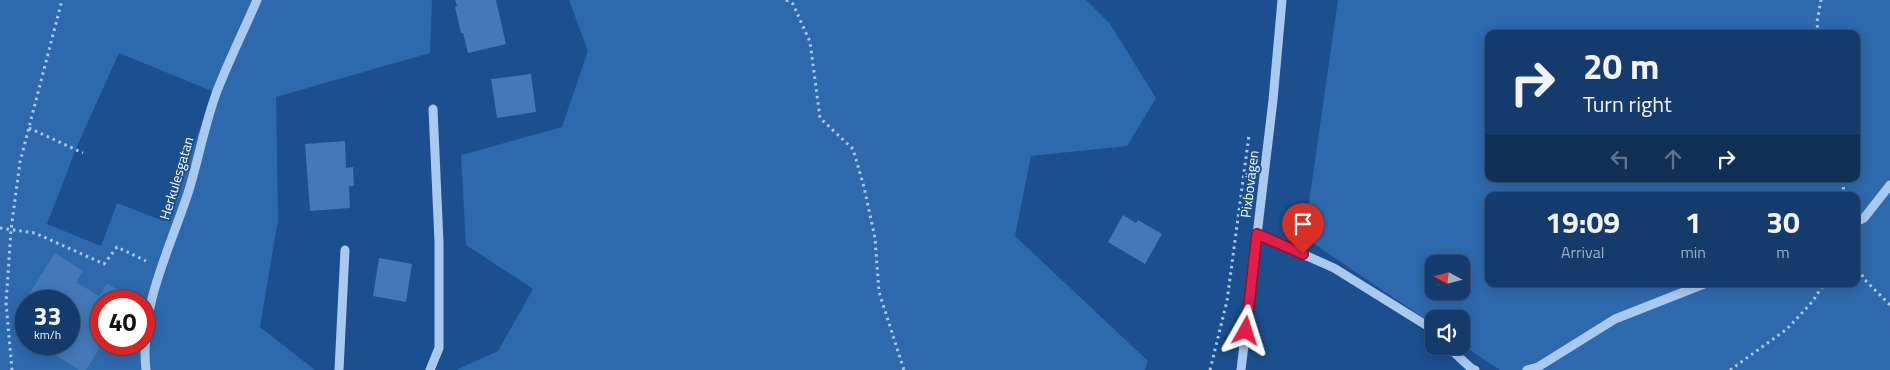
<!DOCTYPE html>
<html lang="en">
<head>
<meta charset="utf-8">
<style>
  body { margin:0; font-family:"Titillium Web",sans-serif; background:#1d4271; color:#f1f3f6; height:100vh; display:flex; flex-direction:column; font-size:19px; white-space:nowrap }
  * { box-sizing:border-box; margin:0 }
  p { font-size:16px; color:#9dadc1 }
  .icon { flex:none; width:28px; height:28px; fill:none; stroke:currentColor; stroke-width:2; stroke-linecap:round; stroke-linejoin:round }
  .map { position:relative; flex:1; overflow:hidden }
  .panel { position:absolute; left:1485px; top:192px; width:375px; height:95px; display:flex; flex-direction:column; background:#143b6b; border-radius:10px; box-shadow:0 2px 12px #0003,0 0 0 1px #33557e }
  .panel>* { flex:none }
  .guide { position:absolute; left:1485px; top:30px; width:375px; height:152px; border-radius:10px; box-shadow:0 2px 12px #0003,0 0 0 1px #33557e; background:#143b6b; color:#f1f3f6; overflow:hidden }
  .needle { width:32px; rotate:277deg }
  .buttons { position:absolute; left:1425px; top:255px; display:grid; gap:10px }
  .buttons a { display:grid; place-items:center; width:45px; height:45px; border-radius:10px; background:#143b6b; box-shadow:0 2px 12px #0003,0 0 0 1px #33557e; font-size:25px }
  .speed { position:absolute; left:15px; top:290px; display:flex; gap:10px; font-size:25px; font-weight:700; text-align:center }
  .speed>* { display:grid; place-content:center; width:65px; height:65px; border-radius:50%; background:#143b6b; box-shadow:0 2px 12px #0003,0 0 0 1px #33557e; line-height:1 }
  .speed small { font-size:12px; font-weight:400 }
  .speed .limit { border:8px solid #d22; background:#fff; color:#111 }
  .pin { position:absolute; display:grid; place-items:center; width:42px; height:42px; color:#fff; margin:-51px -21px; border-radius:50% 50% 50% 0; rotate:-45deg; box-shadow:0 0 5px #0007 }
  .pin .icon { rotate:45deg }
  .me { position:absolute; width:55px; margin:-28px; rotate:6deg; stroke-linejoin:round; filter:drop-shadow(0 0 4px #0008) }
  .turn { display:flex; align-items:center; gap:18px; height:105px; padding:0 15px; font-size:22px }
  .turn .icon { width:65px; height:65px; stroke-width:2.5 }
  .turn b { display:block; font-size:35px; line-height:42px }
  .lanes { display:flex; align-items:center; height:48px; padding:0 15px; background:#0003; justify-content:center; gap:25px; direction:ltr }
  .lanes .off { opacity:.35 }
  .eta { display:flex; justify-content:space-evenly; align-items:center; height:85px; text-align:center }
  .eta b { font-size:30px; font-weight:700; line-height:35px }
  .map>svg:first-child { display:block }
  .green { fill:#2e69ad; fill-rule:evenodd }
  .building { fill:#4478b7 }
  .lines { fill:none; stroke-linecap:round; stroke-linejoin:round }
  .path { stroke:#a9c9ee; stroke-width:3; stroke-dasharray:2.5 4; stroke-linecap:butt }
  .minor { stroke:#a9c9ee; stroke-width:9 }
  .route-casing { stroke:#92132f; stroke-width:12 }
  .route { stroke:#e11d48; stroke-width:9 }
  .labels { text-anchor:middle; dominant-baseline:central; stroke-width:4; stroke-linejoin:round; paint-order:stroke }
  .street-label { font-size:14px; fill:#fff; stroke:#1b4f8f }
</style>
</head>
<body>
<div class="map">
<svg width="1890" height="370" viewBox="0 0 1890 370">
  <rect width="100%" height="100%" fill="#1b4f8f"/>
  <!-- green -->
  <path class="green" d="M0 0H432L430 53 276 97 278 220 260 327 315 370H0ZM119 53 214 92 164 221 117 203 101 246 47 224 78 144ZM26 301H69V344H26ZM101 301H144V344H101Z
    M569 0H1086L1110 24 1156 98 1127 146 1031 156 1015 236 1148 361 1145 370H456L498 351 533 289 466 245 461 155 562 127 588 51Z
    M1338 0H1890V370H1500L1461 344V319H1434V325L1304 237ZM1489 34H1856V179H1489ZM1489 196H1856V284H1489ZM1434 264H1461V291H1434Z"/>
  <!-- building -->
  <path class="building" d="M455 0H496L506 44 468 53 463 33H461L455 7 457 6Z
    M531 74 536 112 497 118 491 79Z
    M345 141 346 168 353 167 354 186H349L350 208 310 211 305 144Z
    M1123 215 1136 223 1138 220 1162 234 1145 264 1108 242Z
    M55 253 83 271 76 282 99 296 107 283 131 298 129 301H101L102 344 86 370H79L38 344H69V301H40L29 294Z
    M379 258 412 264 406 302 373 296Z"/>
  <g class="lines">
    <!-- path -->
    <path class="path" d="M786 0 793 4 810 42 820 118 853 149 864 187 875 238 879 292 904 370
      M1818 34 1817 22 1821 0
      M29 128 83 153
      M1843 196 1844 179
      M0 228 35 233 104 264 117 247 146 261
      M1856 263 1864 279 1890 305
      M12 370 6 303 11 230 20 162 62 0
      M1210 370 1227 301 1249 135
      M1730 370 1787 329 1812 302 1824 284"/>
    <!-- minor -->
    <path class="minor" d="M1856 222 1864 218 1890 185
      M1257 234 1334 268 1429 327 1434 332
      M1447 346 1472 369 1475 370
      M146 370C139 306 170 249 189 190 199 157 205 123 217 91 229 60 244 30 257 0
      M339 370 345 250
      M430 370 439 348V242L433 109
      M1241 370 1273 100 1282 0
      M1527 370 1538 367 1615 319 1704 284"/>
  </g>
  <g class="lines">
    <!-- route casing -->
    <g class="route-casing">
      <path id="route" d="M1246 331 1257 234 1303 254"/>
    </g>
    <!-- route -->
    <use href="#route" class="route"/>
  </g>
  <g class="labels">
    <!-- street labels -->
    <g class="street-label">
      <text transform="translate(176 178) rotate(-73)">Herkulesgatan</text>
      <text transform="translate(1249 184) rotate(-83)">Pixbovägen</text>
    </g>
  </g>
</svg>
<div class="buttons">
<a><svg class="needle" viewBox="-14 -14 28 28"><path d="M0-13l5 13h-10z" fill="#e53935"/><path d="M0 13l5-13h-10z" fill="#9dadc1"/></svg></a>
<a><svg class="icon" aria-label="sound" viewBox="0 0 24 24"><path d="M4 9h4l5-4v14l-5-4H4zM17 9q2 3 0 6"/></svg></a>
</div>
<div class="speed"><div>33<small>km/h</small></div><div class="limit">40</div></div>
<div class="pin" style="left:1303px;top:254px;background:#d93025"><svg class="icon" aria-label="arrive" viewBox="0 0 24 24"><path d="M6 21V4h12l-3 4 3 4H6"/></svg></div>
<svg class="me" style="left:1246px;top:331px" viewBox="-20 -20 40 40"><path d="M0-17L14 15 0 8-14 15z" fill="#e11d48" stroke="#fff" stroke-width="4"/></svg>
<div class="guide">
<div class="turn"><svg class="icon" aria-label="right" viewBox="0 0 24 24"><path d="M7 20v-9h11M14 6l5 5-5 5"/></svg><div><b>20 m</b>Turn right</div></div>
<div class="lanes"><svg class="icon off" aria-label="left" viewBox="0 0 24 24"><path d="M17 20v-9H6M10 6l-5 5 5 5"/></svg><svg class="icon off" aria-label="ahead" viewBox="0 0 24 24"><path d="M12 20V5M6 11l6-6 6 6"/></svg><svg class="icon" aria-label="right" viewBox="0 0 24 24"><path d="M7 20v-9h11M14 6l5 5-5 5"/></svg></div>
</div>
<section class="panel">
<div class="eta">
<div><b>19:09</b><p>Arrival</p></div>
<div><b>1</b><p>min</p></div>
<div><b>30</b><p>m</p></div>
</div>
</section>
</div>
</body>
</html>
